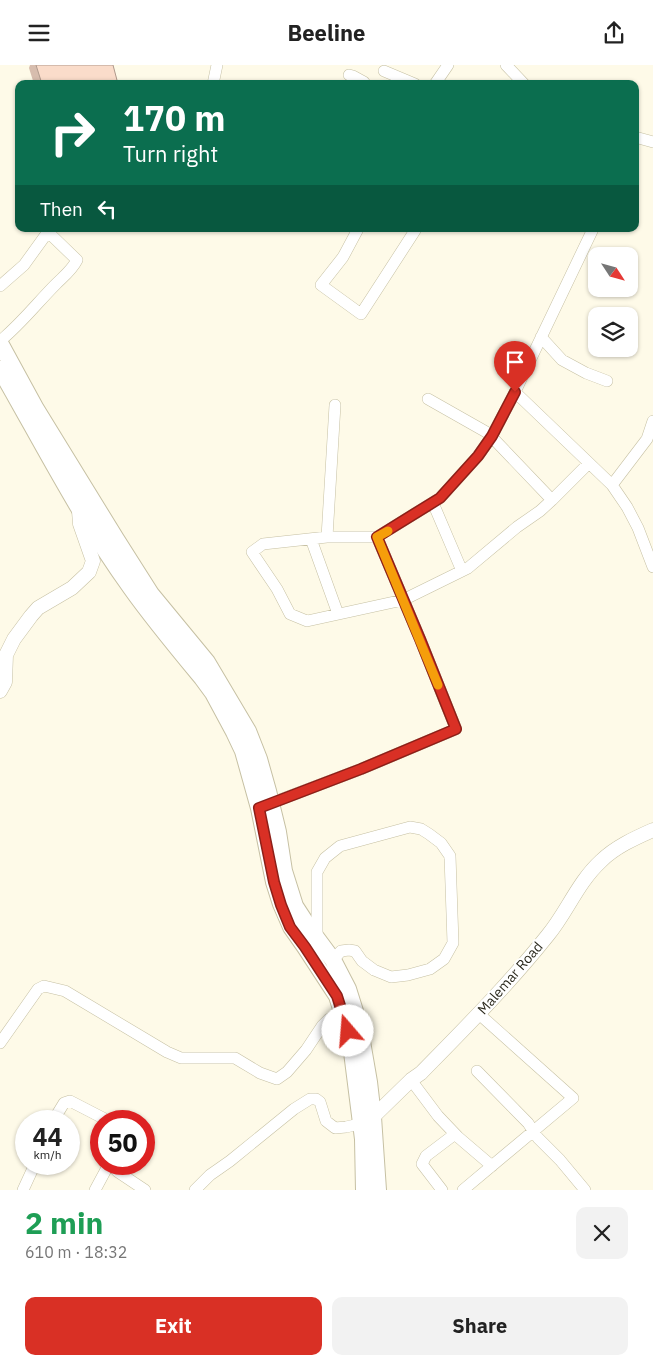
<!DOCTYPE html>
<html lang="en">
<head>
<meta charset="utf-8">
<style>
  body { margin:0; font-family:"IBM Plex Sans",sans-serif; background:#f2f2f2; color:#222; height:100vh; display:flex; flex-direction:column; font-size:19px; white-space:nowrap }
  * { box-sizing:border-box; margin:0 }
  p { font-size:16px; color:#767676 }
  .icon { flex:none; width:28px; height:28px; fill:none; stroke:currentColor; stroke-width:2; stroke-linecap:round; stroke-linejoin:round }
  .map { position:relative; height:1125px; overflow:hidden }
  .sheet { display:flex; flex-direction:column; background:#fff; flex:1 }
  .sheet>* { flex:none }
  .banner { position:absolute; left:15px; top:15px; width:624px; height:152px; border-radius:10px; box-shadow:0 1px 4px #0004; background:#0b6e4f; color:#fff; overflow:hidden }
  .needle { width:32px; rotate:126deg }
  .fabs { position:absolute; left:588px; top:182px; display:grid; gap:10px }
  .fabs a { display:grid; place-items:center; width:50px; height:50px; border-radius:10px; background:#fff; box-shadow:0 1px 4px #0004; font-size:25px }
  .speed { position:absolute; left:15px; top:1045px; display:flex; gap:10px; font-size:25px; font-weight:700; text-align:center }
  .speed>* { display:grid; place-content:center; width:65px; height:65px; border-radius:50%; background:#fff; box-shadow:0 1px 4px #0004; line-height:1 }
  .speed small { font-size:12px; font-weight:400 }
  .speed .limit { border:8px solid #d22; background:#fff; color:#111 }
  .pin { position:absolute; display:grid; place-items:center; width:42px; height:42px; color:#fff; margin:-51px -21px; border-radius:50% 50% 50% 0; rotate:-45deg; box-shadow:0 0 5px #0007 }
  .pin .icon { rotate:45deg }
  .me { position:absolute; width:55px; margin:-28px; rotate:342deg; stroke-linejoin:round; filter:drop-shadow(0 0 4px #0008) }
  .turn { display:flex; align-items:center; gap:18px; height:105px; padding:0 25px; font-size:22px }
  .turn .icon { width:65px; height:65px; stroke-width:2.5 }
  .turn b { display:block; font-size:35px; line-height:42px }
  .then { display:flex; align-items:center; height:48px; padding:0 25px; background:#0003; gap:10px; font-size:19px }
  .round { display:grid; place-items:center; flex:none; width:52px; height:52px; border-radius:10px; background:#f2f2f2 }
  .head { display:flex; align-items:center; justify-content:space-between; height:85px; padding:0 25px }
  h1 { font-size:30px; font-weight:800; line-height:38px; color:#1e9e55 }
  .button { display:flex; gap:10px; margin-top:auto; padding:10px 25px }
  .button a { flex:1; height:58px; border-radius:10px; background:#d93025; color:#fff; font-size:20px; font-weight:800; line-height:58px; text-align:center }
  .button a+a { background:#f2f2f2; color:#222 }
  header { display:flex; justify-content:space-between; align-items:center; height:65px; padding:0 25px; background:#fff; font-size:22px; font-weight:800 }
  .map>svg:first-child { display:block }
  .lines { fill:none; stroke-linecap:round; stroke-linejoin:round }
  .minor-casing { stroke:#c6c0a3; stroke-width:12 }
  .tertiary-casing { stroke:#c6c0a3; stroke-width:15 }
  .secondary-casing { stroke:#c6c0a3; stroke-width:18 }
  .minor { stroke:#fff; stroke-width:11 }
  .tertiary { stroke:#fff; stroke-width:14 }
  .secondary { stroke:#fff; stroke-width:16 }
  .wall { fill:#d7bdae }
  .building { fill:#fadcca; stroke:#af9a8d }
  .route-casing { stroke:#8d1f18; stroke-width:12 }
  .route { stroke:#d93025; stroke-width:9 }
  .slow { stroke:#f59e0b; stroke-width:9 }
  .labels { text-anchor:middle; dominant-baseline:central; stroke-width:4; stroke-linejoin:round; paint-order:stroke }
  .street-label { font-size:14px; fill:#2a281c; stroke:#fff }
</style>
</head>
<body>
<header><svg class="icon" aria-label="menu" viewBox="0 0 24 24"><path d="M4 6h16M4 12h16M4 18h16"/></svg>Beeline<svg class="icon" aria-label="share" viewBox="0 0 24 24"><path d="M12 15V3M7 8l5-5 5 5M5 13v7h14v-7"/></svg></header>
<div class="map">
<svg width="653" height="1125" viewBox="0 0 653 1125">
  <rect width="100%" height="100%" fill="#fefae8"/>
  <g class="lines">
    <!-- minor casing -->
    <g class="minor-casing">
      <path id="minor" d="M506 0 524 19
        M384 6 415 19
        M349 10 353 11 364 17V19
        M213 19 217 0
        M435 19 448 0
        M635 72 653 77
        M358 164 343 192 321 220 361 249 416 164
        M0 221 24 200 50 164
        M541 272 562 295 586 308 607 316
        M0 276C21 259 37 238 56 219 64 211 72 205 77 195L48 167
        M515 327 612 420 627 442 638 463 653 502
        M612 420 647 374 653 356
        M552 435 589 398
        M433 438 462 506
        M327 472 263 479 252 487 277 524 290 549 307 556 403 535 468 503 517 462 540 446 552 435 488 368 428 334
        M377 472 440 433 478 391 492 371 515 327 593 164
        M311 474 338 549
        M266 740 361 704 456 664 420 574 377 472H327L335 340
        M317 873V807L325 793 340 781 410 762 421 764 429 769 441 778 450 791 453 878 444 894 430 904 408 910 391 912 374 905 362 896 355 886 349 885 341 886 333 895
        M0 978 38 924 44 921 65 926 167 987 181 993H235L260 1008 277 1014 287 1007 306 985 322 961 329 954 337 952 345 957
        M477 1006 528 1058 538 1073 560 1095 585 1125
        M411 1015 438 1051 458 1072 492 1101
        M53 1056 64 1038 70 1036 103 1053 105 1056
        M110 1099 118 1107 145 1125
        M23 1125 35 1099
        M95 1125 109 1099
        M195 1125 210 1110 230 1096 294 1044 310 1034H316L320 1037 326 1056 335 1063 346 1062 360 1059
        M442 1125 422 1099 426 1091 455 1069
        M463 1125 573 1033 479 949"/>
    </g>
    <!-- tertiary casing -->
    <g class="tertiary-casing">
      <path id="tertiary" d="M0 626 5 617 6 590 14 574 31 551 38 543 72 523 89 507 93 496 80 459 79 446
        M367 1055 373 1052 411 1015 421 1008C465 963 509 919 548 870 567 847 578 817 601 796 615 782 635 773 653 765"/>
    </g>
    <!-- secondary casing -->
    <g class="secondary-casing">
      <path id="secondary" d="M0 278 36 344 116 474 151 529 207 597 248 666 259 694 268 726 278 767 284 806 295 841 310 864 333 895 348 924 359 959 369 1017 373 1052 378 1125
        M0 304C42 377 81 454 131 523 153 554 178 584 202 613L213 628 234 667 243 686 259 743 274 817 281 839 291 862 305 882 337 931 348 966 352 987 363 1074 364 1125"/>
    </g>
    <!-- minor -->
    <use href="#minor" class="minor"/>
    <!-- tertiary -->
    <use href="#tertiary" class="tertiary"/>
    <!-- secondary -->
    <use href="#secondary" class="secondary"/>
  </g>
  <!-- wall -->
  <path class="wall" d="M30 0H113L118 19H34L29 3Z"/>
  <!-- building -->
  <path class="building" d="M36 0H113L118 19H42Z"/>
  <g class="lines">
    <!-- route casing -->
    <g class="route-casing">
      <path id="route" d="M348 966 337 931 305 882 290 862 281 840 274 817 259 743 361 704 456 664 420 574 377 472 440 433 478 391 492 371 515 327"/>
    </g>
    <!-- route -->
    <use href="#route" class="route"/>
    <!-- slow -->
    <path class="slow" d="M388 466 377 472 438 620"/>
  </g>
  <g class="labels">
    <!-- street labels -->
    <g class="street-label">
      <text transform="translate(510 913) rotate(-49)">Malemar Road</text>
    </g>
  </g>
</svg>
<div class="fabs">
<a><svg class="needle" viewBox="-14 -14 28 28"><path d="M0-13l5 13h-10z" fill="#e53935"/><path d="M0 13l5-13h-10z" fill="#767676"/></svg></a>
<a><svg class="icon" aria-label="layers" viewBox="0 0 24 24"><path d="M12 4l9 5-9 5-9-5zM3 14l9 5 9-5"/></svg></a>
</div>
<div class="speed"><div>44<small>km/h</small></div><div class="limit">50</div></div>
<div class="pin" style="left:515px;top:327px;background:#d93025"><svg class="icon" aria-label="arrive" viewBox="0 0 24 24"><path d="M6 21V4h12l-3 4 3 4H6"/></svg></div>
<svg class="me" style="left:348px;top:966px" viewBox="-20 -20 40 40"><circle r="19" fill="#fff"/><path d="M0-13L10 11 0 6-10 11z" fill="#d93025"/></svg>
<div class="banner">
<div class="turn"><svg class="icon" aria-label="right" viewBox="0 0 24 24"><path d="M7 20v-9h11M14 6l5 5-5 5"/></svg><div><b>170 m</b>Turn right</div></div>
<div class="then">Then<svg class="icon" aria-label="left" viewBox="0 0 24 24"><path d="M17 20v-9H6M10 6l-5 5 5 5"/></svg></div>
</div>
</div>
<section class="sheet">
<div class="head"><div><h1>2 min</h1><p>610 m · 18:32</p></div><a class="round"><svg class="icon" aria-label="close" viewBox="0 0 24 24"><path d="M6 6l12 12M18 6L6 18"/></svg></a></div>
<div class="button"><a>Exit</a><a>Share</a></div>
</section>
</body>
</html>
